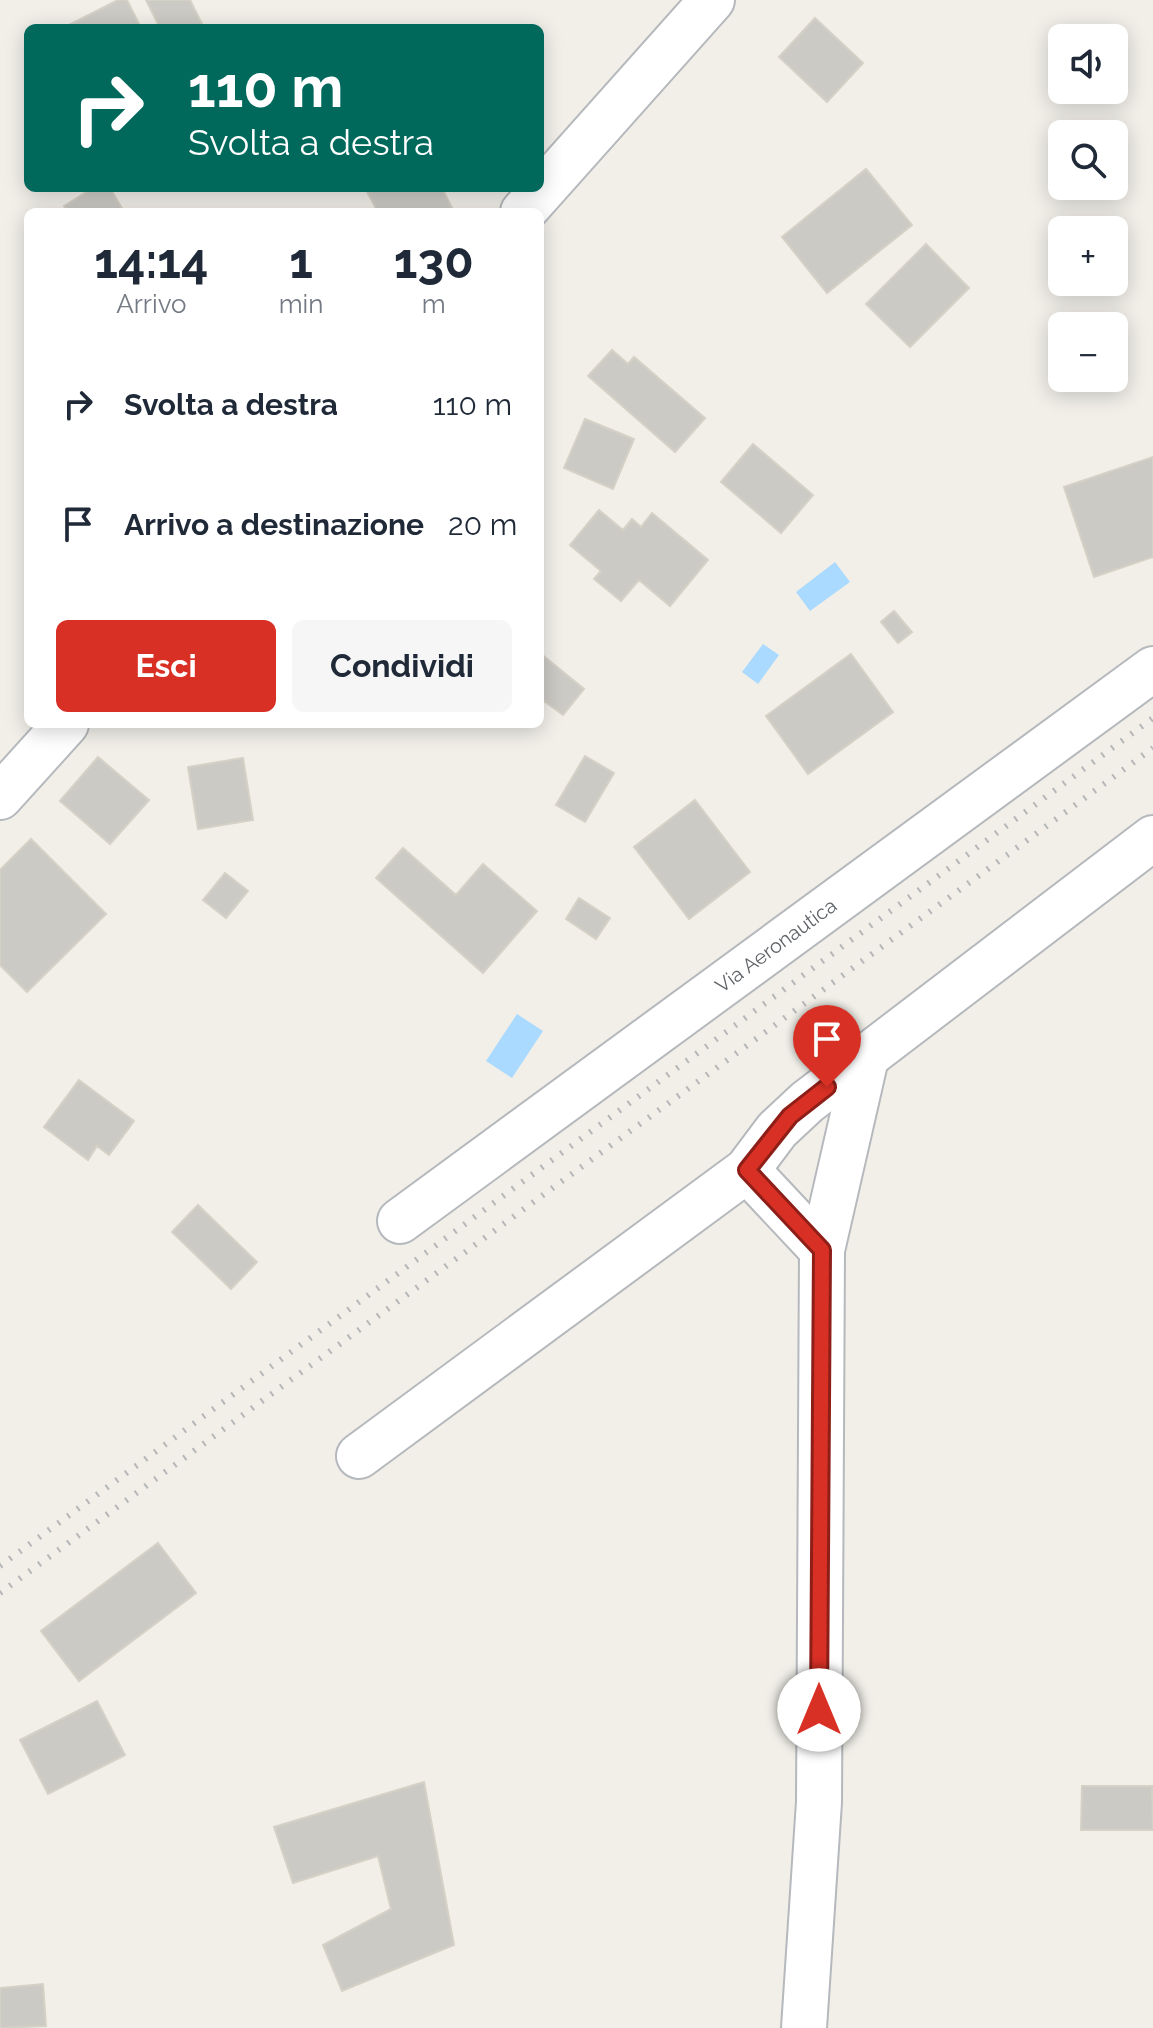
<!DOCTYPE html>
<html lang="it">
<head>
<meta charset="utf-8">
<style>
  body { margin:0; font-family:Raleway,sans-serif; background:#f6f6f7; color:#1f2937; height:100vh; display:flex; flex-direction:column; font-size:30px; white-space:nowrap }
  * { box-sizing:border-box; margin:0 }
  p { font-size:26px; color:#747a83 }
  .icon { flex:none; width:44px; height:44px; fill:none; stroke:currentColor; stroke-width:2; stroke-linecap:round; stroke-linejoin:round }
  .map { position:relative; flex:1; overflow:hidden }
  .sheet { position:absolute; left:24px; top:208px; width:520px; height:520px; display:flex; flex-direction:column; background:#fff; border-radius:12px; box-shadow:0 4px 20px #0003 }
  .sheet>* { flex:none }
  .hud { position:absolute; left:24px; top:24px; width:520px; height:168px; border-radius:12px; box-shadow:0 4px 20px #0003; background:#00695c; color:#fff; overflow:hidden }
  .tools { position:absolute; left:1048px; top:24px; display:grid; gap:16px }
  .tools a { display:grid; place-items:center; width:80px; height:80px; border-radius:12px; background:#fff; box-shadow:0 4px 20px #0003; font-size:40px }
  .pin { position:absolute; display:grid; place-items:center; width:68px; height:68px; color:#fff; margin:-82px -34px; border-radius:50% 50% 50% 0; rotate:-45deg; box-shadow:0 0 8px #0007 }
  .pin .icon { rotate:45deg }
  .me { position:absolute; width:88px; margin:-44px; rotate:0deg; stroke-linejoin:round; filter:drop-shadow(0 0 6px #0008) }
  .turn { display:flex; align-items:center; gap:28px; height:168px; padding:0 32px; font-size:36px }
  .turn .icon { width:104px; height:104px; stroke-width:2.5 }
  .turn b { display:block; font-size:56px; line-height:68px }
  .eta { display:flex; justify-content:space-evenly; align-items:center; height:136px; text-align:center }
  .eta b { font-size:48px; font-weight:700; line-height:56px }
  .action { display:flex; gap:16px; margin-top:auto; padding:16px 32px }
  .action a { flex:1; height:92px; border-radius:12px; background:#d93025; color:#fff; font-size:32px; font-weight:700; line-height:92px; text-align:center }
  .action a+a { background:#f6f6f7; color:#1f2937 }
  ul { padding:0; list-style:none }
  li { display:flex; align-items:center; gap:24px; height:120px; padding:0 32px }
  li div { flex:1 }
  li b { display:block; font-size:30px }
  li em { font-style:normal }
  .map>svg:first-child { display:block }
  .water { fill:#aadaff }
  .building { fill:#cccac5; stroke:#d6d1c6; stroke-width:2 }
  .lines { fill:none; stroke-linecap:round; stroke-linejoin:round }
  .minor-casing { stroke:#b5b8bc; stroke-width:48 }
  .minor { stroke:#fff; stroke-width:44 }
  .rail { stroke:#b6b7b8; stroke-width:6; stroke-dasharray:2 10; stroke-linecap:butt }
  .route-casing { stroke:#8d1f18; stroke-width:20 }
  .route { stroke:#d93025; stroke-width:14 }
  .labels { text-anchor:middle; dominant-baseline:central; stroke-width:6; stroke-linejoin:round; paint-order:stroke }
  .street-label { font-size:20px; fill:#5f6368; stroke:#fff }
</style>
</head>
<body>
<div class="map">
<svg width="1153" height="2028" viewBox="0 0 1153 2028">
  <rect width="100%" height="100%" fill="#f1efe8"/>
  <!-- water -->
  <path class="water" d="M835 562 850 582 810 611 796 592Z
    M763 644 779 655 758 684 742 672Z
    M517 1014 543 1031 512 1078 486 1061Z"/>
  <!-- building -->
  <path class="building" d="M118 0H127L141 28H63Z
    M146 0H190L204 28H160Z
    M815 18 863 63 827 102 779 57Z
    M866 169 912 225 827 293 782 237Z
    M93 188H110L123 210 68 212 64 206Z
    M365 188H442L453 210 378 212Z
    M926 244 969 288 910 347 866 304Z
    M612 350 628 364 634 357 705 418 675 452 588 376Z
    M585 419 634 439 613 489 564 468Z
    M753 444 813 495 781 533 721 482Z
    M1153 457V557L1094 577 1064 487Z
    M599 510 623 530 632 519 641 527 652 513 708 560 670 606 639 580 621 601 594 579 601 571 570 545Z
    M894 611 912 632 898 643 881 622Z
    M540 653 584 689 563 715 544 701 540 706Z
    M851 654 893 712 808 774 766 716Z
    M585 756 614 773 585 822 556 805Z
    M98 757 149 800 110 844 60 801Z
    M243 758 253 820 198 829 188 767Z
    M695 800 750 872 689 919 634 847Z
    M31 839 106 914 27 992 0 965V870Z
    M403 848 456 895 483 864 537 911 483 973 376 878Z
    M225 873 248 891 226 918 203 900Z
    M579 898 610 918 596 939 566 919Z
    M79 1080 134 1121 109 1155 97 1146 88 1160 44 1127Z
    M198 1205 257 1262 231 1289 172 1232Z
    M158 1543 196 1593 79 1681 41 1631Z
    M97 1701 125 1755 48 1794 20 1740Z
    M424 1782 454 1945 342 1991 323 1945 391 1909 378 1856 293 1883 274 1827Z
    M1082 1786H1152L1153 1830H1081Z
    M43 1984 46 2026 0 2028V1988Z"/>
  <g class="lines">
    <!-- minor casing -->
    <g class="minor-casing">
      <g id="minor">
        <path d="M523 212 712 0"/>
        <path d="M0 797 66 724"/>
        <path d="M747 1170 822 1250"/>
        <path id="s1" d="M400 1221 1153 669"/>
        <path d="M359 1456 747 1170 777 1130 807 1102 1153 838"/>
        <path d="M804 2028 819 1802 822 1250 866 1058"/>
      </g>
    </g>
    <!-- minor -->
    <use href="#minor" class="minor"/>
    <!-- rail -->
    <path class="rail" d="M0 1566 1153 718
      M0 1593 1153 748"/>
  </g>
  <g class="lines">
    <!-- route casing -->
    <g class="route-casing">
      <path id="route" d="M819 1710 822 1250 747 1170 790 1116 827 1087"/>
    </g>
    <!-- route -->
    <use href="#route" class="route"/>
  </g>
  <g class="labels">
    <!-- street labels -->
    <g class="street-label">
      <text stroke="none"><textPath href="#s1" startOffset="466">Via Aeronautica</textPath></text>
    </g>
  </g>
</svg>
<div class="tools">
<a><svg class="icon" aria-label="sound" viewBox="0 0 24 24"><path d="M4 9h4l5-4v14l-5-4H4zM17 9q2 3 0 6"/></svg></a>
<a><svg class="icon" aria-label="search" viewBox="0 0 24 24"><circle cx="10" cy="10" r="6"/><path d="M15 15l6 6"/></svg></a>
<a>+</a>
<a>−</a>
</div>
<div class="pin" style="left:827px;top:1087px;background:#d93025"><svg class="icon" aria-label="arrive" viewBox="0 0 24 24"><path d="M6 21V4h12l-3 4 3 4H6"/></svg></div>
<svg class="me" style="left:819px;top:1710px" viewBox="-20 -20 40 40"><circle r="19" fill="#fff"/><path d="M0-13L10 11 0 6-10 11z" fill="#d93025"/></svg>
<div class="hud">
<div class="turn"><svg class="icon" aria-label="right" viewBox="0 0 24 24"><path d="M7 20v-9h11M14 6l5 5-5 5"/></svg><div><b>110 m</b>Svolta a destra</div></div>
</div>
<section class="sheet">
<div class="eta">
<div><b>14:14</b><p>Arrivo</p></div>
<div><b>1</b><p>min</p></div>
<div><b>130</b><p>m</p></div>
</div>
<ul>
<li><svg class="icon" aria-label="right" viewBox="0 0 24 24"><path d="M7 20v-9h11M14 6l5 5-5 5"/></svg><div><b>Svolta a destra</b></div><em>110 m</em></li>
<li><svg class="icon" aria-label="arrive" viewBox="0 0 24 24"><path d="M6 21V4h12l-3 4 3 4H6"/></svg><div><b>Arrivo a destinazione</b></div><em>20 m</em></li>
</ul>
<div class="action"><a>Esci</a><a>Condividi</a></div>
</section>
</div>
</body>
</html>
